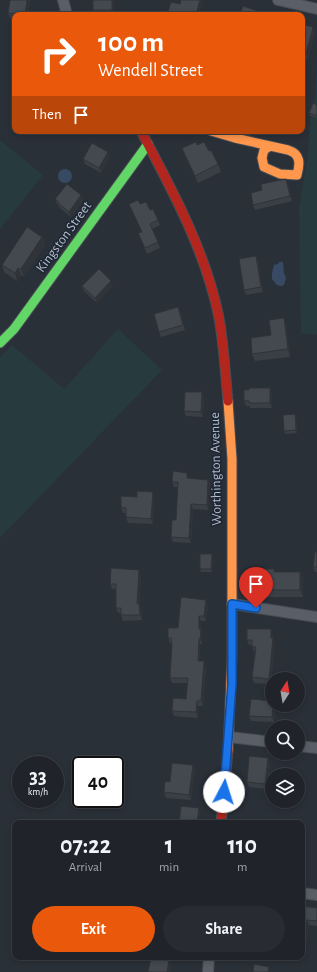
<!DOCTYPE html>
<html lang="en">
<head>
<meta charset="utf-8">
<style>
  body { margin:0; font-family:"Alegreya Sans",sans-serif; background:#282c32; color:#f1f3f6; height:100vh; display:flex; flex-direction:column; font-size:15px; white-space:nowrap }
  * { box-sizing:border-box; margin:0 }
  p { font-size:13px; color:#a2a4a8 }
  .icon { flex:none; width:22px; height:22px; fill:none; stroke:currentColor; stroke-width:2; stroke-linecap:round; stroke-linejoin:round }
  .map { position:relative; flex:1; overflow:hidden }
  .sheet { position:absolute; left:12px; top:820px; width:293px; height:140px; display:flex; flex-direction:column; background:#20242a; border-radius:8px; box-shadow:0 2px 6px #0003,0 0 0 1px #3d4147 }
  .sheet>* { flex:none }
  .guide { position:absolute; left:12px; top:12px; width:293px; height:122px; border-radius:8px; box-shadow:0 2px 6px #0003,0 0 0 1px #3d4147; background:#ea580c; color:#fff; overflow:hidden }
  .needle { width:26px; rotate:11deg }
  .controls { position:absolute; left:265px; top:672px; display:grid; gap:8px }
  .controls a { display:grid; place-items:center; width:40px; height:40px; border-radius:50%; background:#20242a; box-shadow:0 2px 6px #0003,0 0 0 1px #3d4147; font-size:20px }
  .speed { position:absolute; left:12px; top:756px; display:flex; gap:8px; font-size:20px; font-weight:700; text-align:center }
  .speed>* { display:grid; place-content:center; width:52px; height:52px; border-radius:50%; background:#20242a; box-shadow:0 2px 6px #0003,0 0 0 1px #3d4147; line-height:1 }
  .speed small { font-size:10px; font-weight:400 }
  .speed .limit { border:2px solid #111; border-radius:6px; background:#fff; color:#111 }
  .pin { position:absolute; display:grid; place-items:center; width:34px; height:34px; color:#fff; margin:-41px -17px; border-radius:50% 50% 50% 0; rotate:-45deg; box-shadow:0 0 4px #0007 }
  .pin .icon { rotate:45deg }
  .me { position:absolute; width:44px; margin:-22px; rotate:5deg; stroke-linejoin:round; filter:drop-shadow(0 0 3px #0008) }
  .turn { display:flex; align-items:center; gap:14px; height:84px; padding:0 20px; font-size:18px }
  .turn .icon { width:52px; height:52px; stroke-width:2.5 }
  .turn b { display:block; font-size:28px; line-height:34px }
  .then { display:flex; align-items:center; height:38px; padding:0 20px; background:#0003; gap:8px; font-size:15px }
  .eta { display:flex; justify-content:space-evenly; align-items:center; height:68px; text-align:center }
  .eta b { font-size:24px; font-weight:700; line-height:28px }
  .primary-button { display:flex; gap:8px; margin-top:auto; padding:8px 20px }
  .primary-button a { flex:1; height:46px; border-radius:24px; background:#ea580c; color:#fff; font-size:16px; font-weight:700; line-height:46px; text-align:center }
  .primary-button a+a { background:#282c32; color:#f1f3f6 }
  .map>svg:first-child { display:block }
  .green { fill:#273a3e }
  .water { fill:#384963 }
  .lines { fill:none; stroke-linecap:round; stroke-linejoin:round }
  .street-casing { stroke:#484c53; stroke-width:12 }
  .fast-casing { stroke:#484c53; stroke-width:11 }
  .slow-casing { stroke:#484c53; stroke-width:11 }
  .jam-casing { stroke:#484c53; stroke-width:11 }
  .street { stroke:#5a5e66; stroke-width:10 }
  .fast { stroke:#63d668; stroke-width:9 }
  .slow { stroke:#ff974d; stroke-width:9 }
  .jam { stroke:#b3261e; stroke-width:9 }
  .wall { fill:#3a3f45 }
  .shaded-wall { fill:#303338 }
  .building { fill:#444950; stroke:#303338 }
  .route-casing { stroke:#114b97; stroke-width:10 }
  .route { stroke:#1a73e8; stroke-width:7 }
  .labels { text-anchor:middle; dominant-baseline:central; stroke-width:3; stroke-linejoin:round; paint-order:stroke }
  .street-label { font-size:14px; fill:#b4bcc9; stroke:#1d2633 }
</style>
</head>
<body>
<div class="map">
<svg width="317" height="972" viewBox="0 0 317 972">
  <rect width="100%" height="100%" fill="#2a3038"/>
  <!-- green -->
  <path class="green" d="M317 68V335L301 333 299 208 308 156 310 121 315 97Z
    M0 140 43 175 0 229Z
    M118 329 162 370 0 538V357L12 345 64 389Z"/>
  <!-- water -->
  <path class="water" d="M58 176a7 7 0 1 1 14 0a7 7 0 1 1-14 0Z
    M279 262H283L284 273 286 278 284 285 281 286 277 285 272 279V273L274 265 278 264Z"/>
  <g class="lines">
    <!-- street casing -->
    <g class="street-casing">
      <path id="street" d="M63 0 67 15
        M278 0 317 9
        M232 604 317 617
        M229 737 272 742
        M298 746 317 748
        M302 893 317 895
        M208 972 209 957"/>
    </g>
    <!-- fast casing -->
    <g class="fast-casing">
      <path id="fast" d="M0 343 14 329 148 144"/>
    </g>
    <!-- slow casing -->
    <g class="slow-casing">
      <path id="slow" d="M211 131 235 138 288 150C301 154 300 164 297 175L280 174 264 167 262 158 264 150 270 146
        M228 401 232 459V657L228 751"/>
    </g>
    <!-- jam casing -->
    <g class="jam-casing">
      <path id="jam" d="M141 131C172 190 204 248 218 313 224 342 225 372 228 401
        M221 823 228 751"/>
    </g>
    <!-- street -->
    <use href="#street" class="street"/>
    <!-- fast -->
    <use href="#fast" class="fast"/>
    <!-- slow -->
    <use href="#slow" class="slow"/>
    <!-- jam -->
    <use href="#jam" class="jam"/>
  </g>
  <!-- wall -->
  <path class="wall" d="M10 0H30L28 15H15V19L10 18 8 13Z
    M93 0H114L113 15H95L93 10Z
    M302 24 315 32 308 59 302 58Z
    M317 105V118L310 116 309 113Z
    M286 131H299L297 135Z
    M182 148 209 151 218 164 221 172 198 183 185 156Z
    M110 157 101 173 85 164 83 159Z
    M286 179 288 184 292 201 255 210 253 205 262 190Z
    M81 195 83 201 71 217 60 208 59 206 57 204 55 199Z
    M129 204H140L150 210 158 220 160 225 152 229 160 248 147 254 140 238 142 232Z
    M42 237 45 245 24 277 21 275 17 281 4 272 2 265Z
    M256 256 258 261 263 292 246 295 244 290Z
    M82 286H113L97 303 84 291Z
    M180 312 185 330 161 337 159 332Z
    M284 318 286 325 290 357 255 361 252 354 271 335Z
    M272 393V408H250V406H246L244 400Z
    M204 398 203 417 186 416 184 411Z
    M295 414 296 417 297 433 285 434 284 431Z
    M189 478V479L208 480 210 485 208 510 193 509 191 543 173 542 171 537 176 520 178 487H174L172 482Z
    M154 497 153 524 128 523 126 517V513H123L121 507Z
    M317 552V572H315L313 567Z
    M213 557 212 572H201L200 569Z
    M274 569 275 572H300L303 580V597H253L251 590Z
    M141 576 139 604 141 609 142 620 123 621 121 615V613H118L116 608V589H112L110 584Z
    M208 605 206 621H201V630L202 634V644H200V661L206 667 203 706H198V718L174 716 172 711 186 699 188 683H172L170 678 172 644 170 643 168 638 178 628Z
    M273 634V638L275 643 271 684 254 683 252 677 255 652H254L252 645H249L247 640Z
    M272 705H275V706L274 722 251 721 249 716Z
    M268 758 270 763 267 789 249 787 247 782Z
    M195 770 191 800 166 798 164 792 170 782Z
    M302 906 317 908V926L309 925 307 940 302 939Z"/>
  <!-- shaded-wall -->
  <path class="shaded-wall" d="M27 0H30L28 15H25Z
    M112 0H114L113 15 112 10Z
    M200 0H203L199 15H196Z
    M313 27 315 32 308 59 306 54Z
    M302 112 304 116 302 121Z
    M108 152 110 157 101 173 99 168Z
    M286 179 288 184 292 201 290 196Z
    M81 195 83 201 71 217 69 212Z
    M42 237 45 245 24 277 21 269Z
    M256 256 258 261 263 292 261 287Z
    M18 268 21 275 17 281 15 273Z
    M111 281 113 286 97 303 95 298Z
    M284 318 286 325 290 357 288 349Z
    M270 388 272 393V408L270 403Z
    M202 392 204 398 203 417 201 412Z
    M295 414 296 417 297 433 296 430Z
    M187 473 189 478V484L187 478Z
    M208 480 210 485 208 510 207 505Z
    M153 492 154 497 153 524 151 519Z
    M191 504 193 509 191 543 189 538Z
    M212 554 213 557 212 572 211 569Z
    M139 570 141 576 139 604 141 609 142 620 137 604Z
    M300 572 303 580V597L300 590Z
    M206 600 208 605 206 621 204 616Z
    M199 616 201 621V630L202 634V644L200 639 199 629Z
    M271 629 273 634V640V638L275 643 271 684 269 679Z
    M199 639 200 644V666L198 661Z
    M204 661 206 667 203 706 201 701Z
    M197 701 198 706V718L196 712Z
    M273 705H275V706L274 722 272 717Z
    M268 758 270 763 267 789 265 784Z
    M193 765 195 770 191 800 189 795Z
    M199 808 201 813 199 823H197Z
    M307 920 309 925 307 940 305 935Z
    M169 961 171 966 170 972H167Z
    M269 967 271 972H268Z"/>
  <!-- building -->
  <path class="building" d="M10 0H27L25 15H20L8 13Z
    M93 0H112V10H93Z
    M181 0H200L196 15 179 14V15H167L171 2 180 4Z
    M243 6 258 11 257 15H240Z
    M302 24 313 27 306 54 302 53Z
    M313 103 317 105V116L309 113Z
    M196 142 197 145 204 142 209 151 211 150 218 164 195 176 182 148Z
    M92 143 108 152 99 168 83 159Z
    M286 179 290 196 253 205 251 193 262 190 261 184Z
    M67 184 81 195 69 212 58 203 59 202 55 199Z
    M138 200 140 204 146 202 150 210 153 209 158 220 150 224 158 242 145 248 138 233 142 232 129 204Z
    M27 227 42 237 21 269 18 268 15 273 2 265Z
    M256 256 261 287 244 290 239 259Z
    M99 269 111 281 95 298 82 286Z
    M178 307 183 325 159 332 154 314Z
    M284 318 288 349 252 354 251 338 271 335 269 320Z
    M249 388H270V403H249V401L244 400V390H249Z
    M185 392H202L201 412 184 411Z
    M295 414 296 430 284 431 283 415Z
    M173 471 187 473V478L208 480 207 505 191 504 189 538 171 537 172 520H176L178 482H172Z
    M137 491 153 492 151 519 126 517V508L121 507V496L137 497Z
    M315 552H317V567H313Z
    M200 554H212L211 569H200Z
    M111 568 139 570 137 604 139 603 140 615H121V608H116V584H110Z
    M251 569H274V572H300V590H251Z
    M181 597 206 600 204 616H199V629H201L200 639H199L198 661H204L201 701H197L196 712 172 711 173 698 186 699 188 678H170L172 644 171 638H168V628H178Z
    M247 629H271V638H273L269 679 252 677 256 647H252V640H247Z
    M251 699 272 701V705H273L272 717 249 716Z
    M249 756 268 758 265 784 247 782Z
    M172 763 193 765 189 795 164 792 165 781 170 782Z
    M181 806 199 808 197 823H179Z
    M260 821 282 823H260Z
    M302 906 317 908V921L307 920 305 935 302 934Z
    M151 957 169 961 167 972H148Z
    M254 964 269 967 268 972H253Z"/>
  <g class="lines">
    <!-- route casing -->
    <g class="route-casing">
      <path id="route" d="M224 792 232 684V604L256 608"/>
    </g>
    <!-- route -->
    <use href="#route" class="route"/>
  </g>
  <g class="labels">
    <!-- street labels -->
    <g class="street-label">
      <text transform="translate(64 237) rotate(-54)">Kingston Street</text>
      <text transform="translate(216 469) rotate(-91)">Worthington Avenue</text>
    </g>
  </g>
</svg>
<div class="controls">
<a><svg class="needle" viewBox="-14 -14 28 28"><path d="M0-13l5 13h-10z" fill="#e53935"/><path d="M0 13l5-13h-10z" fill="#a2a4a8"/></svg></a>
<a><svg class="icon" aria-label="search" viewBox="0 0 24 24"><circle cx="10" cy="10" r="6"/><path d="M15 15l6 6"/></svg></a>
<a><svg class="icon" aria-label="layers" viewBox="0 0 24 24"><path d="M12 4l9 5-9 5-9-5zM3 14l9 5 9-5"/></svg></a>
</div>
<div class="speed"><div>33<small>km/h</small></div><div class="limit">40</div></div>
<div class="pin" style="left:256px;top:608px;background:#d93025"><svg class="icon" aria-label="arrive" viewBox="0 0 24 24"><path d="M6 21V4h12l-3 4 3 4H6"/></svg></div>
<svg class="me" style="left:224px;top:792px" viewBox="-20 -20 40 40"><circle r="19" fill="#fff"/><path d="M0-13L10 11 0 6-10 11z" fill="#1a73e8"/></svg>
<div class="guide">
<div class="turn"><svg class="icon" aria-label="right" viewBox="0 0 24 24"><path d="M7 20v-9h11M14 6l5 5-5 5"/></svg><div><b>100 m</b>Wendell Street</div></div>
<div class="then">Then<svg class="icon" aria-label="arrive" viewBox="0 0 24 24"><path d="M6 21V4h12l-3 4 3 4H6"/></svg></div>
</div>
<section class="sheet">
<div class="eta">
<div><b>07:22</b><p>Arrival</p></div>
<div><b>1</b><p>min</p></div>
<div><b>110</b><p>m</p></div>
</div>
<div class="primary-button"><a>Exit</a><a>Share</a></div>
</section>
</div>
</body>
</html>
